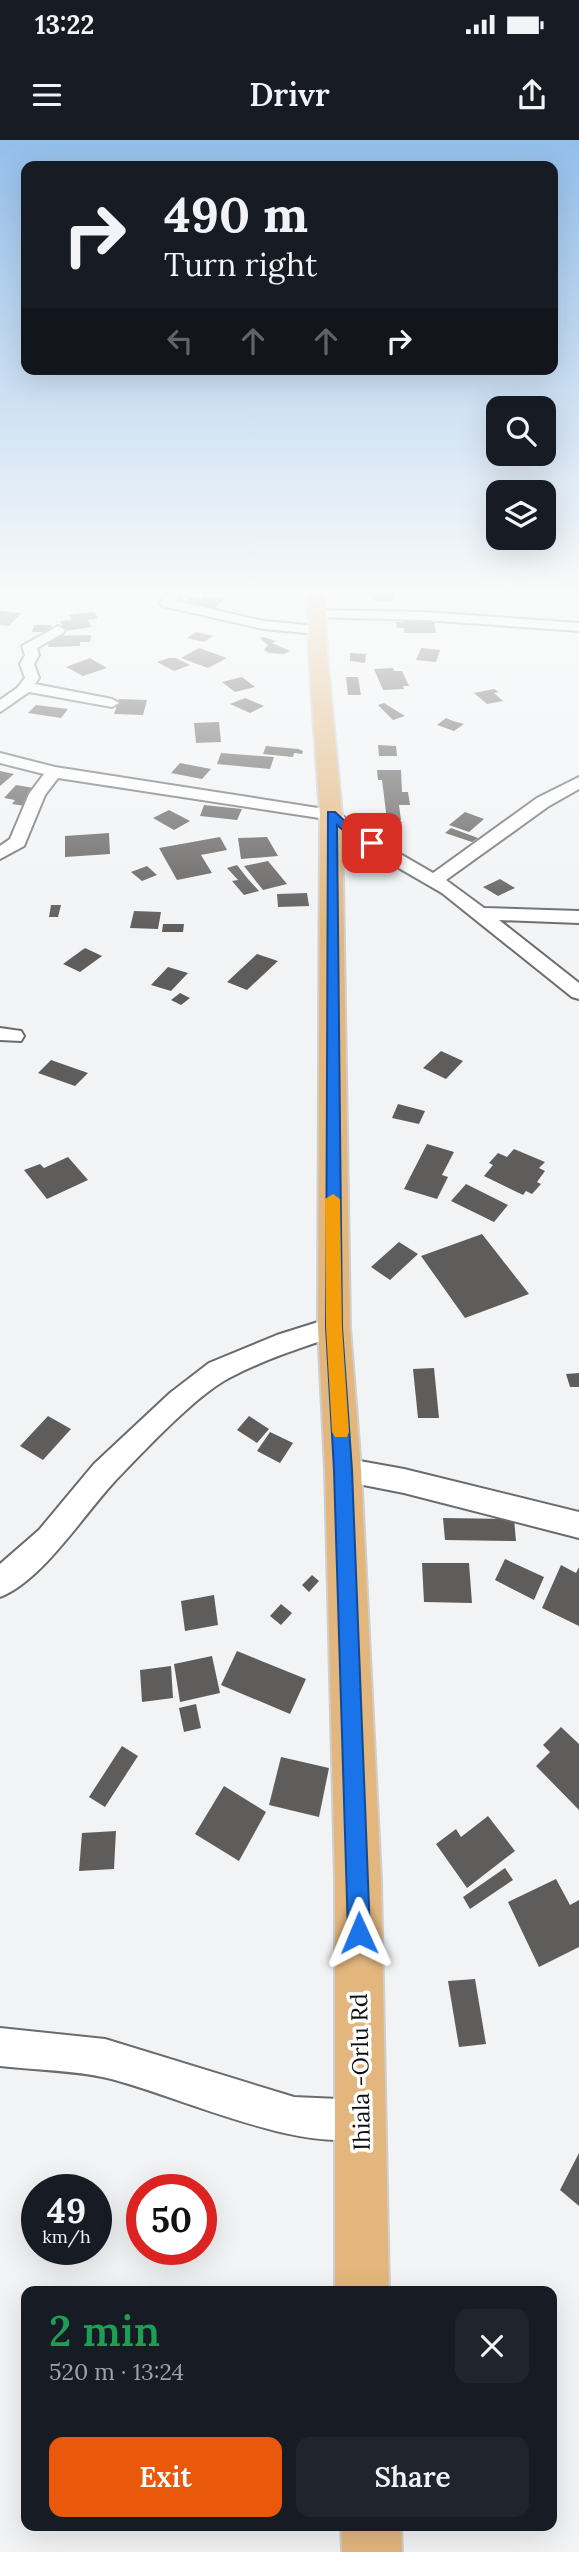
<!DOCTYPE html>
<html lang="en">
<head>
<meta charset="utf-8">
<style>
  body { margin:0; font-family:Lora,serif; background:#20242c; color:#f1f3f6; height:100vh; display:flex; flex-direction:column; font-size:26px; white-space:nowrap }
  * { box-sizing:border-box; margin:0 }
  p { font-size:23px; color:#9ea1a6 }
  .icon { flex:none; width:38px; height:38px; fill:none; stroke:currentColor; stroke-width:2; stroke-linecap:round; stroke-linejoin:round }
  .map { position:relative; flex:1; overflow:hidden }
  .sheet { position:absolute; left:21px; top:2146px; width:536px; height:245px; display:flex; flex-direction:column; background:#171b24; border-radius:14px; box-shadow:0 7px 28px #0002 }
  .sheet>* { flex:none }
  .hud { position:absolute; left:21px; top:21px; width:537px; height:214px; border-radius:14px; box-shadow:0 7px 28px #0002; background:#171b24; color:#f1f3f6; overflow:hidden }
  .tools { position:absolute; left:486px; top:256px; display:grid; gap:14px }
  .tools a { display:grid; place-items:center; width:70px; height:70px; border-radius:14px; background:#171b24; box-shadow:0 7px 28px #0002; font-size:35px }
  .speed { position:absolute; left:21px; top:2034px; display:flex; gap:14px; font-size:35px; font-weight:700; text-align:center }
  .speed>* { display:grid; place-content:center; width:91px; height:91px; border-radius:50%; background:#171b24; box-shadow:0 7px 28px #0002; line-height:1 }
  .speed small { font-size:18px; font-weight:400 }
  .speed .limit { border:10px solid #d22; background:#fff; color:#111 }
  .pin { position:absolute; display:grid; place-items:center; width:60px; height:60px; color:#fff; margin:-30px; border-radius:14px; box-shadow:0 4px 10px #0006 }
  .me { position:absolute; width:77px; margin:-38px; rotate:359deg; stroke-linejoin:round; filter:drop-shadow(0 0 5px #0008) }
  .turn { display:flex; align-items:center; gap:24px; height:147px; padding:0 28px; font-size:32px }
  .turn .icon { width:91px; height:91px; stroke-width:2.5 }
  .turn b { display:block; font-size:49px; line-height:60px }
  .lanes { display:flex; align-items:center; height:66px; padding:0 28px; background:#0003; justify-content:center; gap:35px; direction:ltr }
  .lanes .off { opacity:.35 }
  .round { display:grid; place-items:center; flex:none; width:74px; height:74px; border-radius:14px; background:#20242c }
  .head { display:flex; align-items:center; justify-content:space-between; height:119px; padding:0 28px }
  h1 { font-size:42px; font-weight:600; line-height:52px; color:#1e9e55 }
  .primary-button { display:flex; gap:14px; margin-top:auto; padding:14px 28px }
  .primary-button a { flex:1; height:80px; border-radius:14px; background:#ea580c; color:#fff; font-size:28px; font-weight:600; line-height:80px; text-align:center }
  .primary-button a+a { background:#20242c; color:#f1f3f6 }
  .status { display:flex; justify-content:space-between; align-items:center; height:49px; padding:0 35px; background:#171b24; direction:ltr }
  .status svg { height:19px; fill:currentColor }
  header { display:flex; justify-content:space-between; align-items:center; height:91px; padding:0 28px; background:#171b24; font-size:32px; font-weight:600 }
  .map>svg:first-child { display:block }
  .building { fill:#5f5d5c }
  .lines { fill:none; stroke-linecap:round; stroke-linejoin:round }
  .minor-casing { stroke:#6a6b6d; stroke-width:4 }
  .major-casing { stroke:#cfcfcf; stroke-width:4 }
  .minor { fill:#fff; fill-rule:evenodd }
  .major { fill:#e3b67d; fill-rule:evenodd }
  .route { fill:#1a73e8; stroke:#114b97; stroke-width:2 }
  .slow { fill:#f59e0b }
  .labels { text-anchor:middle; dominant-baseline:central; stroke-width:7; stroke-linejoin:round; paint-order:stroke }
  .street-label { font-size:23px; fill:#0e0e0f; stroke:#fff }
</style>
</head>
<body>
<div class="status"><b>13:22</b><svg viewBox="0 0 49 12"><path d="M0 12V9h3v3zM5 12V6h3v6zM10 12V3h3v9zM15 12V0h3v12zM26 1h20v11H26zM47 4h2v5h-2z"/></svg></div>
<header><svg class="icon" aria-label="menu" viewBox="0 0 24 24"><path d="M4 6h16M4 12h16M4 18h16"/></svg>Drivr<svg class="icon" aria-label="share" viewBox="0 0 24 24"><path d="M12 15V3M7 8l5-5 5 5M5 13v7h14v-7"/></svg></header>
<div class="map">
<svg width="579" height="2412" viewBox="0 0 579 2412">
  <rect width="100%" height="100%" fill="#f2f3f5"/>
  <!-- building -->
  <path class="building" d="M377 453 389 454 394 453 392 462 374 460Z
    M204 456 224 460 213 469 183 464 192 457 202 459Z
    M0 471 21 473 9 486 0 485Z
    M94 472 98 478 87 480 92 487 65 491 60 481 72 480 69 475Z
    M405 480 434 481 436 493H404V488H397L396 482H405Z
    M34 485H52L50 492H32Z
    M196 492 213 496 204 502 187 498Z
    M91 495 90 502H80V506L48 507 50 496Z
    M263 497 276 501 272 503 290 511 284 514 269 513 264 510 268 505 260 498Z
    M199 508 227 518 208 528 181 518Z
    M421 508 440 510 436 522 416 520Z
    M350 513 366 514 365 523 350 521Z
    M90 518 107 528 83 536 66 527Z
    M169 518H176L190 525 174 531 157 522Z
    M393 528 394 531H402L409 546H403L404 549 383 550 374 529Z
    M242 537 255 547 235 552 222 542Z
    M346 537H358L361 555H348Z
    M494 549 499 552 494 553 503 561 487 564 474 553Z
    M245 558 264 566 250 573 230 564Z
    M119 559 147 560 143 575 114 574Z
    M384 563 405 576 393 580 378 565Z
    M36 565 68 569 61 578 28 573Z
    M446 578 453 581 464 584 454 591 437 585Z
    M219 582 221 602 196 603 194 583Z
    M378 605 396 606 397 616H379Z
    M266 606 298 609 303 611 302 614 294 613 293 617 263 614Z
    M221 613 274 617 270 629 217 624Z
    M180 623 211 629 202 639 171 633Z
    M377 630H401L402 652H408L410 665H399L401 680H387L382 640H378Z
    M0 631 14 634 0 646Z
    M16 645 40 649 25 666 12 664 15 660 4 658Z
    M204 665 242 669 237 680 200 676Z
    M169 670 190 681 174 690 153 678Z
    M465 672 484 679 469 692 449 685Z
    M451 688 478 698 472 702 445 693Z
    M109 693 110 714 65 717V696Z
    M220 697 227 710 201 715 212 733 177 740 159 708Z
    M267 697 278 716 241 719 238 698Z
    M268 721 287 744 263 750 244 726Z
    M237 725 248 739 259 751 244 755 232 741 238 740 227 728Z
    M147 726 157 735 142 741 131 732Z
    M500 739 515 748 498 756 483 747Z
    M307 753 309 766 278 767 277 754Z
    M51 765H61L58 777H49Z
    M134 771 161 772 158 789 130 788Z
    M163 784H184L183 792H162Z
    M85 808 102 816 80 832 63 824Z
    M257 814 278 821 247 850 227 842Z
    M168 827 188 833 171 851 151 845Z
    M180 853 190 858 181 865 171 860Z
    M441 911 463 921 446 939 423 928Z
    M51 920 88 933 75 946 38 933Z
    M398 964 425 971 419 984 392 978Z
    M427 1004 454 1012 442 1035 448 1037 437 1059 404 1049Z
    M514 1009 545 1022 539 1028 545 1031 537 1042 541 1044 532 1054 526 1051 523 1055 484 1036 493 1025 489 1023 498 1013 507 1017Z
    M68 1017 88 1040 47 1059 24 1030 40 1024 44 1028Z
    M466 1044 508 1065 494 1082 451 1061Z
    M482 1094 529 1154 465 1178 421 1116Z
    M399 1102 418 1114 390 1140 371 1127Z
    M434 1228 439 1278H418L413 1229Z
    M579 1233V1247H570L566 1234Z
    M48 1276 71 1289 43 1320 20 1306Z
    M249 1276 269 1289 257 1303 237 1290Z
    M270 1292 293 1303 280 1323 257 1311Z
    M443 1378 514 1379 516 1401 445 1400Z
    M505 1419 544 1437 534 1460 495 1440Z
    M422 1423H469L472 1463 424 1462Z
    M561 1425 576 1433 579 1427V1486L542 1468Z
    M312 1435 319 1441 309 1452 302 1445Z
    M214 1455 218 1485 185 1491 181 1461Z
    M281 1464 292 1473 281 1485 270 1476Z
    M237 1511 306 1539 290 1574 221 1545Z
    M212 1516 220 1553 180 1562 174 1524Z
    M171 1526 173 1558 142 1562 140 1530Z
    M196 1564 201 1588 184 1592 179 1568Z
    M561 1587 579 1604V1670L536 1626 550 1612 543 1605Z
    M122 1606 138 1616 105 1667 89 1657Z
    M281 1617 329 1628 319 1677 269 1665Z
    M224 1646 266 1672 239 1721 195 1694Z
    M488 1676 515 1711 467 1748 436 1704 456 1689 461 1697Z
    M116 1691 114 1729 79 1731 82 1693Z
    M505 1728 513 1740 470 1769 463 1757Z
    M556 1739 570 1765 579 1760V1807L539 1827 508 1762Z
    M475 1839 486 1904 459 1907 448 1841Z
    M579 2013V2066L560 2050Z"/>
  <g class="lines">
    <!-- minor casing -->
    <g class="minor-casing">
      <path id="minor" d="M168 453H182L176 461 264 481 317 486 324 490 317 494 264 489 162 466 160 463Z
        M316 470 424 472 579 483V491L424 480 311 477V471Z
        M58 486 65 490 63 493 37 508 39 515 34 524 39 538 35 544 112 559 119 563 112 567 29 552 0 572V560L17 548 25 538 20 524 25 515 22 506Z
        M0 613 55 627 337 671 359 690 433 733 537 658 579 637V649L549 666 446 740 484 768 579 771V783L499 780 579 843V859L572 857 442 753 347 698 326 679 58 638 45 655 24 706 0 719V706L10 699 29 654 44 634 0 623Z
        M0 888 21 891 24 896 21 901 0 900Z
        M334 1177 343 1180 347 1187 343 1194C305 1206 265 1219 229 1238 196 1255 142 1313 115 1341 84 1374 42 1441 0 1457V1424L39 1390 94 1324 170 1253 209 1223 277 1195Z
        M343 1318 404 1329 579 1372V1398L404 1353 333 1339 329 1330 333 1321Z
        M0 1888 105 1899 294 1957 361 1960 375 1966 381 1980 375 1994C311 2020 175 1954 107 1938 73 1930 35 1930 0 1926Z"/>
    </g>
    <!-- major casing -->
    <g class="major-casing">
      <path id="major" d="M308 453H324L327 514 342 675 350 1187 361 1330 381 1740 389 2151H335V1740L325 1330 318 1187 320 675 309 514Z
        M341 2385H401L402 2412H342Z"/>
    </g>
    <!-- minor -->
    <use href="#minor" class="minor"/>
    <!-- major -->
    <use href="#major" class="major"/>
  </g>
  <!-- sky -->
  <linearGradient id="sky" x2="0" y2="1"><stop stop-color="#93beea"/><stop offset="0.57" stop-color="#f9fafa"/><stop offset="1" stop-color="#f9fafa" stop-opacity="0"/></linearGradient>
  <rect width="579" height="791" fill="url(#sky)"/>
  <!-- route -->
  <path class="route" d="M328 672H335L356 691 377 703C365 711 346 693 337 685L342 1187 352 1330 370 1793 367 1801 359 1804 351 1801 348 1793 334 1330 326 1187Z"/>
  <!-- slow -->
  <path class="slow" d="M333 1054 340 1059 342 1187 349 1292 347 1297H335L332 1292 326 1187 325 1059Z"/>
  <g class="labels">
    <!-- street labels -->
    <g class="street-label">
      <text transform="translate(360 1932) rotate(-91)">Ihiala -Orlu Rd</text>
    </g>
  </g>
</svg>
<div class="tools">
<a><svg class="icon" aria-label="search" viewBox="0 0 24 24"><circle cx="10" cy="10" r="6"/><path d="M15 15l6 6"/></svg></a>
<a><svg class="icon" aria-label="layers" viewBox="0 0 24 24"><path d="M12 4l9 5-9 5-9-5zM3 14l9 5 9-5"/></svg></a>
</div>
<div class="speed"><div>49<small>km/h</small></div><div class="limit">50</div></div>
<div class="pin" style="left:372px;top:703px;background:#d93025"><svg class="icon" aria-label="arrive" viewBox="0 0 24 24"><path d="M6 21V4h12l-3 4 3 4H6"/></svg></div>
<svg class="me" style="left:359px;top:1793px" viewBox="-20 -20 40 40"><path d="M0-17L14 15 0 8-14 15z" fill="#1a73e8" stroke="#fff" stroke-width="4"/></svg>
<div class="hud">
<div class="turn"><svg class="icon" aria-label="right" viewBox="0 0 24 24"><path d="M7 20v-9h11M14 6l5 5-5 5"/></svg><div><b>490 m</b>Turn right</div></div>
<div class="lanes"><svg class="icon off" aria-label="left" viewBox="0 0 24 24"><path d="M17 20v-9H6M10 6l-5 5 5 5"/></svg><svg class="icon off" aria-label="ahead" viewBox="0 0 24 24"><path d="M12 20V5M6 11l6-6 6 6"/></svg><svg class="icon off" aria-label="ahead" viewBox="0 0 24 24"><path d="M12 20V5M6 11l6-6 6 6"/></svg><svg class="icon" aria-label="right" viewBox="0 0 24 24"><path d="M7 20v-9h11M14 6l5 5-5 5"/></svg></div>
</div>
<section class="sheet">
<div class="head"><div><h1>2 min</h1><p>520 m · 13:24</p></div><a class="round"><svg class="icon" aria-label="close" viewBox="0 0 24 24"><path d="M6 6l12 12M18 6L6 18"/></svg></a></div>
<div class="primary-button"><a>Exit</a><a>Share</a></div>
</section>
</div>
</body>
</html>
